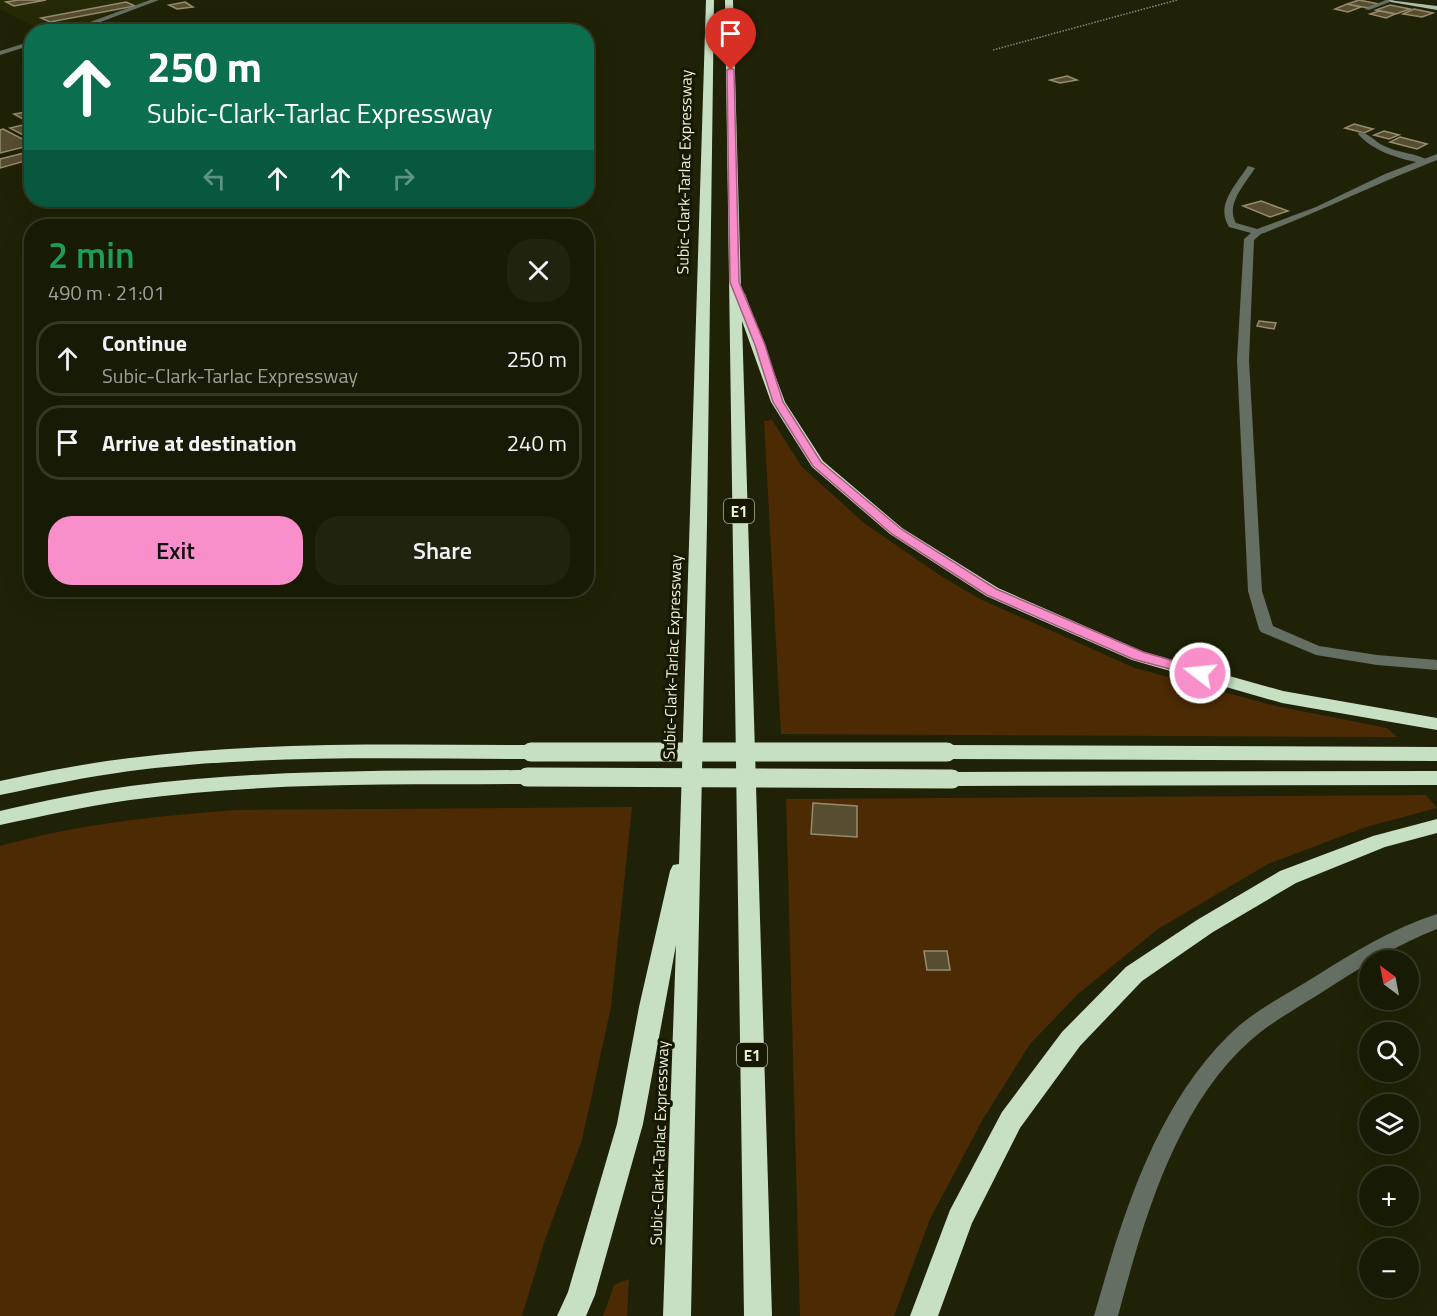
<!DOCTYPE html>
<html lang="en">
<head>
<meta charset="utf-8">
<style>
  body { margin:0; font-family:"Titillium Web",sans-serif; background:#20230e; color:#f1f3f6; height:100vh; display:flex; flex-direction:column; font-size:22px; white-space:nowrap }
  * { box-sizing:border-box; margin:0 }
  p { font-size:20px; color:#9ea19a }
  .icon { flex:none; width:33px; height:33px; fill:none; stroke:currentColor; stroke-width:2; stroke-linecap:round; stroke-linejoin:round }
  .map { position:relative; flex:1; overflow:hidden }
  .panel { position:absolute; left:24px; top:219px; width:570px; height:378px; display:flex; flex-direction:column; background:#171a04; border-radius:24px; box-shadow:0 6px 24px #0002,0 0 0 2px #363826 }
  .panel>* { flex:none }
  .hud { position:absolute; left:24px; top:24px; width:570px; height:183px; border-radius:24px; box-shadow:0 6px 24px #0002,0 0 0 2px #363826; background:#0b6e4f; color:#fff; overflow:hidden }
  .needle { width:39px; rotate:328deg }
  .tools { position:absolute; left:1359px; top:950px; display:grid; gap:12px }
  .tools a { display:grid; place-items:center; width:60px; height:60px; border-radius:50%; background:#171a04; box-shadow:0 6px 24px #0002,0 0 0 2px #363826; font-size:30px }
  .pin { position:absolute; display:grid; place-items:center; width:51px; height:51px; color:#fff; margin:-62px -26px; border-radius:50% 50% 50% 0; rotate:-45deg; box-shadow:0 0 6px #0007 }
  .pin .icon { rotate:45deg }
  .me { position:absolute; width:66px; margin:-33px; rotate:286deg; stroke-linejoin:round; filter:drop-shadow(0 0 4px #0008) }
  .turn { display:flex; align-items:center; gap:21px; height:126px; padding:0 24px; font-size:27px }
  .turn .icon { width:78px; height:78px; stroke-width:2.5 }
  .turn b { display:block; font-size:42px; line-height:51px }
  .lanes { display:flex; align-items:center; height:57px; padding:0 24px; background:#0003; justify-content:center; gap:30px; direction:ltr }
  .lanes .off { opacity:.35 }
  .round { display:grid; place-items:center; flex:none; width:63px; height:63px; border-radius:24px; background:#20230e }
  .head { display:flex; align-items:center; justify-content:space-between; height:102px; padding:0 24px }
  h1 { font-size:36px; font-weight:600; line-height:45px; color:#1e9e55 }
  .cta { display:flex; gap:12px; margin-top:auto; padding:12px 24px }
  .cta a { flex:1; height:69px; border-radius:24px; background:#f98fca; color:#111; font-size:24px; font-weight:600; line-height:69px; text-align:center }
  .cta a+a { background:#20230e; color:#f1f3f6 }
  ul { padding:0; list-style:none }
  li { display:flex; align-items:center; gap:18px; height:75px; margin:0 12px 9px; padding:0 12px; border:3px solid #363826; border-radius:24px }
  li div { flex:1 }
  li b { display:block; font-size:22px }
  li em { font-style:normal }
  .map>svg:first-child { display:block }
  .built { fill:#252904 }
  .green { fill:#4b2a04 }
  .building { fill:#574d30; stroke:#978b6d; stroke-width:1.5 }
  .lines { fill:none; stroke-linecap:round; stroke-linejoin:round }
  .path { stroke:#898c75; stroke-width:1.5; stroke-dasharray:1.5 1.5; stroke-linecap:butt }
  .service { fill:#656e63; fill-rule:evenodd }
  .minor { fill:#656e63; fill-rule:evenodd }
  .tertiary { fill:#656e63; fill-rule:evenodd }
  .primary { fill:#abbfa8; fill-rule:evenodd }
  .motorway { fill:#c7dfc3; fill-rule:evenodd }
  .motorway-bridge { stroke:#c7dfc3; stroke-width:19 }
  .route { fill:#f98fca; stroke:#a25d83; stroke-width:1.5 }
  .labels { text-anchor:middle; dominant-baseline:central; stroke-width:6; stroke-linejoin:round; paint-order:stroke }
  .shield { fill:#161800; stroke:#acaf9c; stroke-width:1.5 }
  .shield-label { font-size:15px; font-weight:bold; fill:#edf0df }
  .street-label { font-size:16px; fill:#edf0df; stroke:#161800 }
</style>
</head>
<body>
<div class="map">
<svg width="1437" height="1316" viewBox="0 0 1437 1316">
  <rect width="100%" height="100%" fill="#1f2206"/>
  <!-- built -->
  <path class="built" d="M0 0H153L77 32 44 31 0 9Z"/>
  <!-- green -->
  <path class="green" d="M772 420 802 467 864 523 941 576 980 599 1135 668 1276 706 1387 728 1397 737 781 734 764 421Z
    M1426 795 1437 808 1366 827 1268 864 1158 929 1078 994 1030 1044 983 1119 930 1219 894 1316H800L786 799Z
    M632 807 611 1007 582 1140 545 1240 522 1316H0V846C77 824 157 816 237 810Z
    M629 1279 627 1316H603L614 1285Z"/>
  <!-- building -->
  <path class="building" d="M19 0H46L14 6 6 2Z
    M1359 0 1379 4 1368 8 1347 4Z
    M126 2 135 6 50 22 41 18Z
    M185 2 193 7 177 9 169 5Z
    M1347 4 1361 7 1348 12 1335 9Z
    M1390 5 1410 9 1396 14 1376 10Z
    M1414 9 1433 13 1422 17 1403 14Z
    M1379 11 1395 14 1386 18 1370 14Z
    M1067 76 1077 80 1060 83 1050 80Z
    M31 111 32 124 14 114Z
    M27 124 32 126V134L25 136 10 128Z
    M1354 124 1373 129 1364 133 1345 128Z
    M3 129 32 144V145L0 153V130Z
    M1384 131 1399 135 1389 139 1374 135Z
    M1400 137 1427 144 1417 149 1390 142Z
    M32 151V159L0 168V159Z
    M1261 201 1288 211 1270 217 1243 206Z
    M1259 321 1276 323 1274 329 1257 326Z
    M813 803 857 806V837L811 834Z
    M924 951H947L950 970H927Z"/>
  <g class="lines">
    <!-- path -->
    <path class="path" d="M993 50 1177 0"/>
    <!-- service -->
    <path class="service" d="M1359 132C1368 132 1375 142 1384 146 1398 153 1417 153 1429 161L1425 164C1401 159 1375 153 1358 134Z"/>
    <!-- minor -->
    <path class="minor" d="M1386 0H1395L1369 10 1364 9Z
      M1437 154V160C1378 183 1321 211 1261 234L1254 240 1249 360 1262 591 1273 626 1319 646 1377 655 1437 660V670L1377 665 1316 655 1261 632 1259 629 1248 591 1237 360 1244 239 1251 233 1229 227C1215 205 1236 185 1248 166L1255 168C1245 184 1225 205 1236 223L1257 229 1316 207 1385 174Z
      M1437 914V929C1396 945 1363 966 1327 989 1301 1006 1274 1020 1251 1040 1175 1107 1143 1222 1118 1316H1094C1122 1218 1154 1109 1229 1035 1254 1010 1286 995 1316 976 1354 952 1393 928 1437 914Z"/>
    <!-- tertiary -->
    <path class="tertiary" d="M150 0H159L74 32H63Z
      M32 41V45L0 55V51Z"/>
    <!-- primary -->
    <path class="primary" d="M1388 0 1437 6V10L1391 2Z"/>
    <!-- motorway -->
    <path class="motorway" d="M706 0H714L707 524 691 1316H663L676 945 643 1124 595 1295 586 1316H557L568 1292 617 1124 639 1007 670 871 673 865 679 864Z
      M725 0H733L741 291 745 294 785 402 823 461 902 528 998 588 1144 652 1283 691 1437 718V730L1282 703 1132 660 986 596 890 534 812 467 771 402 742 321 772 1316H744Z
      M531 745 538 747 541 752 538 757 531 759C398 759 263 754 130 771 86 777 43 786 0 795V781C43 772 86 763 130 758 263 741 398 745 531 745Z
      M947 745 1437 747V761L947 759 940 757 937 752 940 747Z
      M527 770 534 772 537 777 534 782 527 784C395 785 261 782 130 800 86 806 43 816 0 825V811C43 801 86 792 130 786 261 769 395 771 527 770Z
      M1437 771V785L952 786 945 784 942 779 945 774 952 772Z
      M1437 819V833L1385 847 1296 883 1213 932 1142 981 1080 1046 1020 1128 972 1223 938 1316H910L950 1210 1002 1112 1062 1032 1126 967 1197 920 1280 871 1373 836Z"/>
    <!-- motorway-bridge -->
    <path class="motorway-bridge" d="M531 752H947
      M527 777 952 779"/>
  </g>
  <!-- route -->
  <path class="route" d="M731 68 734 70 739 282 765 345 783 402 821 462 901 529 996 589 1143 652 1205 670 1207 673 1205 676 1200 677 1133 659 987 595 892 534 813 466 773 402 755 345 730 282 727 70Z"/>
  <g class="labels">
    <!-- shield labels -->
    <g class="shield">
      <rect x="724" y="499" width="30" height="24" rx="4.5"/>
      <rect x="737" y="1043" width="30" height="24" rx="4.5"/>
    </g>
    <g class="shield-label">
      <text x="739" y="511">E1</text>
      <text x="752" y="1055">E1</text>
    </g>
    <!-- street labels -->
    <g class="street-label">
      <text transform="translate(684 172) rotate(-89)">Subic-Clark-Tarlac Expressway</text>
      <text transform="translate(672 657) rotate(-88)">Subic-Clark-Tarlac Expressway</text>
      <text transform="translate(659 1143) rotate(-88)">Subic-Clark-Tarlac Expressway</text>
    </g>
  </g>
</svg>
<div class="tools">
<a><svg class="needle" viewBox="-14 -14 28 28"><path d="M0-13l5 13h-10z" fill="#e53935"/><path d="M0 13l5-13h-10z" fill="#9ea19a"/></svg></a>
<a><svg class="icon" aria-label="search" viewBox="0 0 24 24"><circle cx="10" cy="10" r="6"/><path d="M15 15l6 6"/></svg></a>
<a><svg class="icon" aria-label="layers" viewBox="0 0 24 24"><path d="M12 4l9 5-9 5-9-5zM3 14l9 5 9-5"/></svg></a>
<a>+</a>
<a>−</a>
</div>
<div class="pin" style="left:731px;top:70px;background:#d93025"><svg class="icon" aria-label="arrive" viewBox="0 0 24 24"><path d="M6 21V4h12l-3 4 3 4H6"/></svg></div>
<svg class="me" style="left:1200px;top:673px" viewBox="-20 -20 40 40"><circle r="17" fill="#f98fca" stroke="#fff" stroke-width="3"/><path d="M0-11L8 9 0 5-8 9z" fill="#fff"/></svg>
<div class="hud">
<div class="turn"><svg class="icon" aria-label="ahead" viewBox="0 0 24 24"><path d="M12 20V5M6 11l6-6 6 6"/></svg><div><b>250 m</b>Subic-Clark-Tarlac Expressway</div></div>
<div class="lanes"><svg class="icon off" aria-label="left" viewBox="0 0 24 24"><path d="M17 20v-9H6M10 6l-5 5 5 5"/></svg><svg class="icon" aria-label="ahead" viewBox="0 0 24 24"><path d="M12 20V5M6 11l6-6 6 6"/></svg><svg class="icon" aria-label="ahead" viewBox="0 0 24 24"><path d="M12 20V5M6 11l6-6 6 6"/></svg><svg class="icon off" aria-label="right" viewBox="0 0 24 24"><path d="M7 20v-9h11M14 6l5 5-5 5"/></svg></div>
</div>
<section class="panel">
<div class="head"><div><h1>2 min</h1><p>490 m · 21:01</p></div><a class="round"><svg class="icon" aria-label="close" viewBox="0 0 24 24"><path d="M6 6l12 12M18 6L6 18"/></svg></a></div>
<ul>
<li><svg class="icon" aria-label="ahead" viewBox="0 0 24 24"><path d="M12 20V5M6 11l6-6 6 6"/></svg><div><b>Continue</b><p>Subic-Clark-Tarlac Expressway</p></div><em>250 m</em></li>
<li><svg class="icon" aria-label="arrive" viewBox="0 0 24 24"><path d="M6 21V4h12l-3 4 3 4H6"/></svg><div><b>Arrive at destination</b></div><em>240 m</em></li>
</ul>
<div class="cta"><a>Exit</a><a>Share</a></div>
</section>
</div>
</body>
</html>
